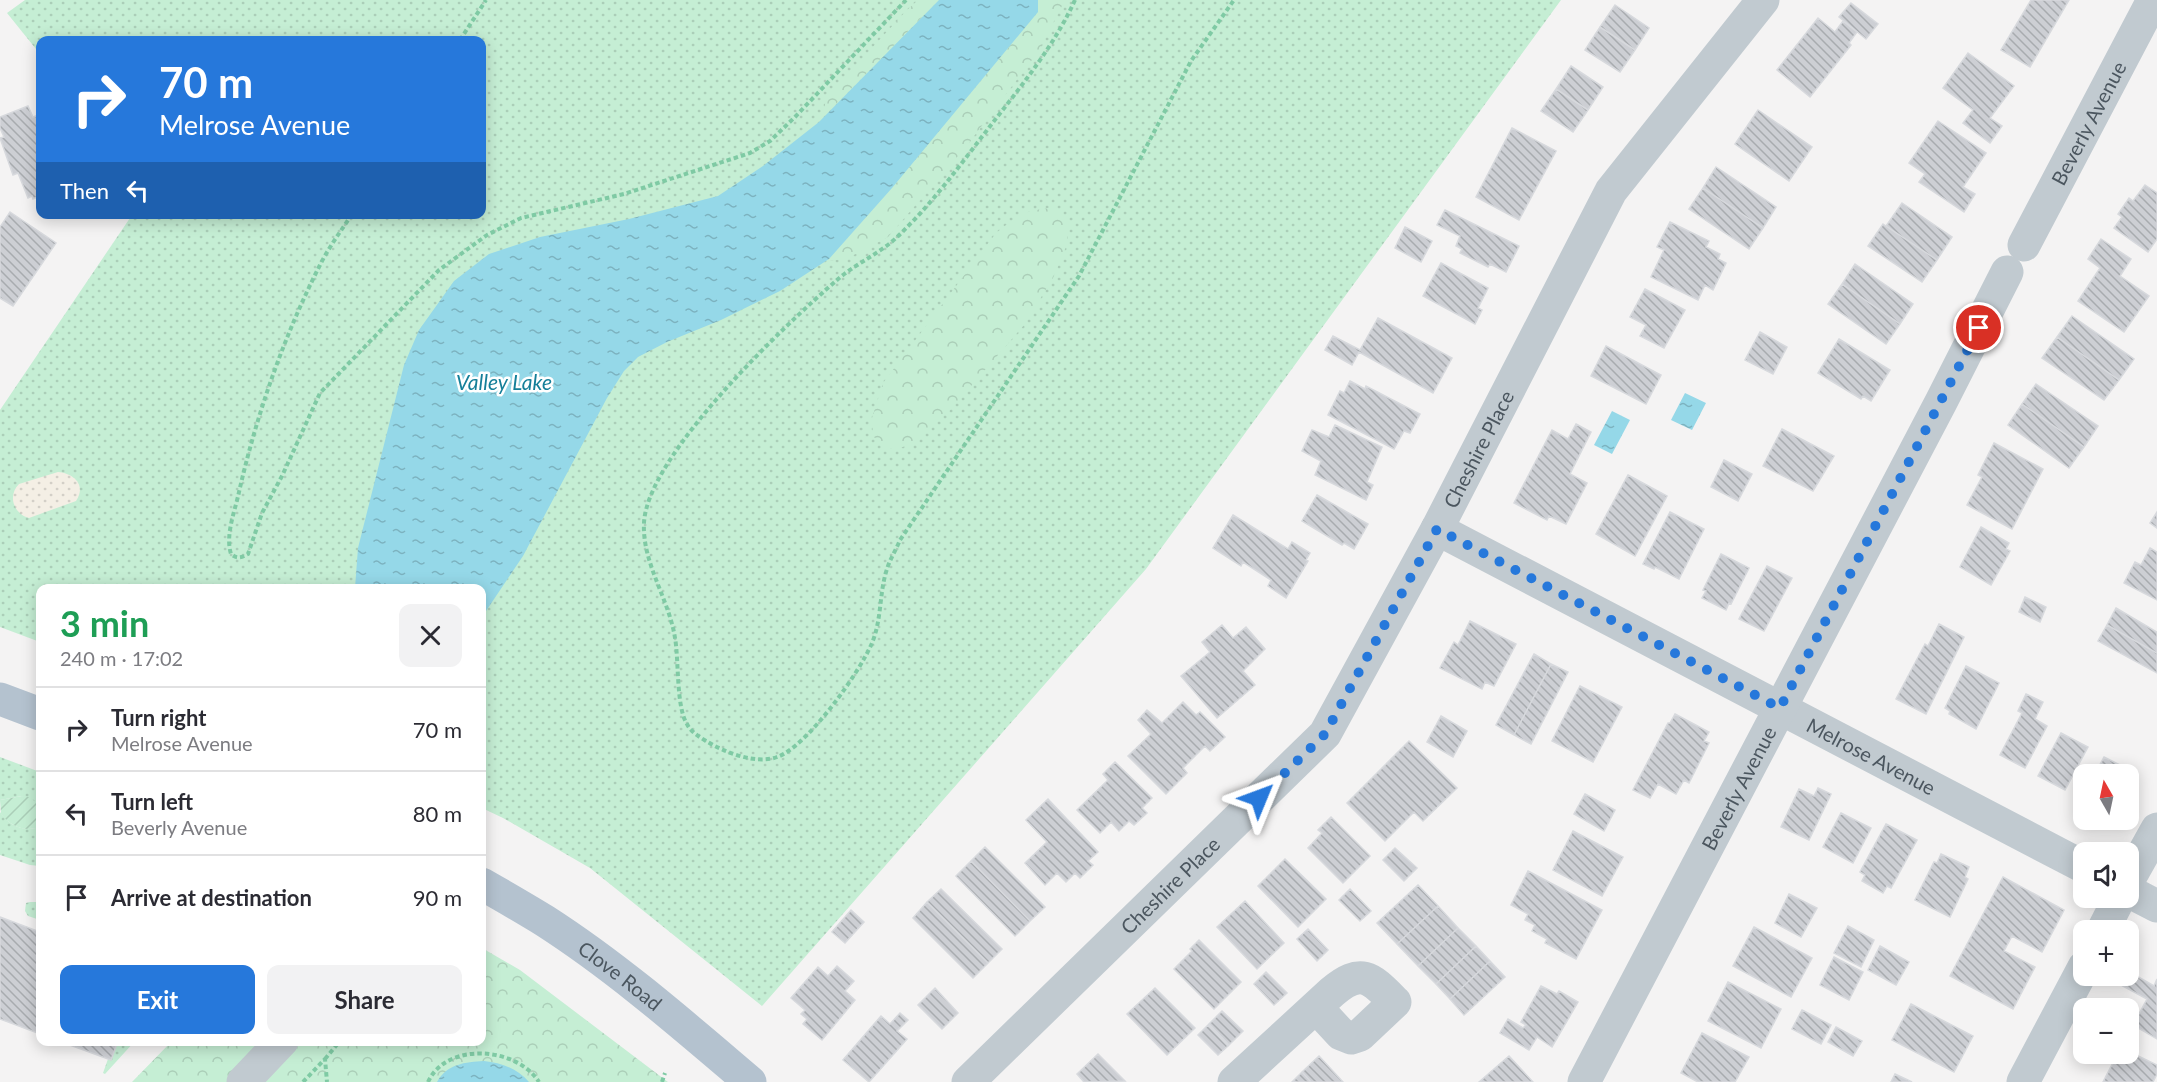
<!DOCTYPE html>
<html lang="en">
<head>
<meta charset="utf-8">
<style>
  body { margin:0; font-family:Lato,sans-serif; background:#f2f2f3; color:#2b2b33; height:100vh; display:flex; flex-direction:column; font-size:22px; white-space:nowrap }
  * { box-sizing:border-box; margin:0 }
  p { font-size:20px; color:#7c7c81 }
  .icon { flex:none; width:33px; height:33px; fill:none; stroke:currentColor; stroke-width:2; stroke-linecap:round; stroke-linejoin:round }
  .map { position:relative; flex:1; overflow:hidden }
  .details { position:absolute; left:36px; top:584px; width:450px; height:462px; display:flex; flex-direction:column; background:#fff; border-radius:12px; box-shadow:0 3px 15px #0003 }
  .details>* { flex:none }
  .hud { position:absolute; left:36px; top:36px; width:450px; height:183px; border-radius:12px; box-shadow:0 3px 15px #0003; background:#2678db; color:#fff; overflow:hidden }
  .needle { width:39px; rotate:351deg }
  .tools { position:absolute; left:2073px; top:764px; display:grid; gap:12px }
  .tools a { display:grid; place-items:center; width:66px; height:66px; border-radius:12px; background:#fff; box-shadow:0 3px 15px #0003; font-size:30px }
  .pin { position:absolute; display:grid; place-items:center; width:51px; height:51px; color:#fff; margin:-26px; border:3px solid #fff; border-radius:50%; box-shadow:0 2px 6px #0007 }
  .me { position:absolute; width:66px; margin:-33px; rotate:46deg; stroke-linejoin:round; filter:drop-shadow(0 0 4px #0008) }
  .turn { display:flex; align-items:center; gap:21px; height:126px; padding:0 24px; font-size:27px }
  .turn .icon { width:78px; height:78px; stroke-width:2.5 }
  .turn b { display:block; font-size:42px; line-height:51px }
  .then { display:flex; align-items:center; height:57px; padding:0 24px; background:#0003; gap:12px; font-size:22px }
  .round { display:grid; place-items:center; flex:none; width:63px; height:63px; border-radius:12px; background:#f2f2f3 }
  .head { display:flex; align-items:center; justify-content:space-between; height:102px; padding:0 24px }
  h1 { font-size:36px; font-weight:700; line-height:45px; color:#1e9e55 }
  .cta { display:flex; gap:12px; margin-top:auto; padding:12px 24px }
  .cta a { flex:1; height:69px; border-radius:12px; background:#2678db; color:#fff; font-size:24px; font-weight:700; line-height:69px; text-align:center }
  .cta a+a { background:#f2f2f3; color:#2b2b33 }
  ul { padding:0; list-style:none }
  li { display:flex; align-items:center; gap:18px; height:84px; padding:0 24px; border-top:2px solid #e1e1e2 }
  li div { flex:1 }
  li b { display:block; font-size:22px }
  li em { font-style:normal }
  .map>svg:first-child { display:block }
  .grass { fill:url(#grass-dots) }
  .forest { fill:url(#forest-crowns) }
  .sand { fill:url(#sand-dots) }
  .garden { fill:url(#garden-furrows) }
  .water { fill:url(#water-ripples) }
  .building { fill:url(#building-back-hatch); stroke:#d7d9dd; stroke-width:1.5 }
  .lines { fill:none; stroke-linecap:round; stroke-linejoin:round }
  .path { stroke:#7fcaa4; stroke-width:4; stroke-dasharray:4.5 3; stroke-linecap:butt }
  .minor { stroke:#c1cad0; stroke-width:33 }
  .major { stroke:#b4c2cf; stroke-width:33 }
  .route { stroke:#2678db; stroke-width:10; stroke-dasharray:0 18 }
  .labels { text-anchor:middle; dominant-baseline:central; stroke-width:5; stroke-linejoin:round; paint-order:stroke }
  .street-label { font-size:20px; fill:#4b565f; stroke:#fff }
  .water-label { font-size:21px; font-style:italic; fill:#157f99; stroke:#fff }
</style>
</head>
<body>
<div class="map">
<svg width="2157" height="1082" viewBox="0 0 2157 1082">
  <defs>
    <pattern id="grass-dots" width="8" height="8" patternUnits="userSpaceOnUse" patternTransform="scale(1.5)"><rect width="8" height="8" fill="#c5eed4"/><path d="M2 2h.1M6 6h.1" fill="none" stroke="#abceb8" stroke-width="1.8" stroke-linecap="round"/></pattern>
    <pattern id="forest-crowns" width="20" height="18" patternUnits="userSpaceOnUse" patternTransform="scale(1.5)"><rect width="20" height="18" fill="#c5eed4"/><path d="M2 6a3 3 0 1 1 6 0M12 15a3 3 0 1 1 6 0" fill="none" stroke="#abceb8"/></pattern>
    <pattern id="sand-dots" width="8" height="8" patternUnits="userSpaceOnUse" patternTransform="scale(1.5)"><rect width="8" height="8" fill="#f4efe5"/><path d="M2 2h.1M6 6h.1" fill="none" stroke="#d3cfc7" stroke-width="1.8" stroke-linecap="round"/></pattern>
    <pattern id="garden-furrows" width="10" height="10" patternUnits="userSpaceOnUse" patternTransform="scale(1.5)"><rect width="10" height="10" fill="#c5eed4"/><path d="M-1 1l2-2M0 10L10 0M9 11l2-2" fill="none" stroke="#abceb8"/></pattern>
    <pattern id="water-ripples" width="26" height="14" patternUnits="userSpaceOnUse" patternTransform="scale(1.5)"><rect width="26" height="14" fill="#95d8e8"/><path d="M2 4q2-2 4 0t4 0M15 11q2-2 4 0t4 0" fill="none" stroke="#7cb2bf"/></pattern>
    <pattern id="building-back-hatch" width="6" height="6" patternUnits="userSpaceOnUse" patternTransform="scale(1.5)"><rect width="6" height="6" fill="#cdcfd4"/><path d="M-1 5l2 2M0 0l6 6M5-1l2 2" fill="none" stroke="#a8abaf"/></pattern>
  </defs>
  <rect width="100%" height="100%" fill="#f4f3f3"/>
  <!-- grass -->
  <path class="grass" d="M25 0H1561L1146 569 762 1006 590 868 503 818 482 808V588H40V642L0 627V410L132 215 482 214V40H40V54L7 13Z
    M0 757 40 772V805L22 796 0 800Z
    M0 812C9 826 24 832 40 827V866L30 865 0 855Z
    M30 902H40V920L28 916 25 911 26 903Z
    M118 1041H135L105 1074 103 1073 108 1059 111 1060Z"/>
  <!-- forest -->
  <path class="forest" d="M918 0H939L823 117 826 98 906 11Z
    M1038 0H1065L1038 52 965 148 888 237 846 259 825 261 892 188 1038 12Z
    M1055 208 1067 219 1068 242 1053 278 1024 325 951 409 911 444 897 449 885 448 873 436 872 418 883 383 996 233C1018 215 1026 209 1055 208Z
    M482 948 520 970 668 1082H132L172 1041H482Z"/>
  <!-- sand -->
  <path class="sand" d="M58 472C73 473 87 485 76 501L29 518C14 514 7 496 19 484Z"/>
  <!-- garden -->
  <path class="garden" d="M22 796 29 797 40 805V827C25 832 11 827 1 814L0 800Z"/>
  <!-- water -->
  <path class="water" d="M939 0H1038V12L892 188 829 259 780 291 721 320 667 342 638 357 624 371 607 398 523 556 482 617V588H355L358 548 404 365 419 330 454 281 489 254 540 237 629 219 718 196 763 166 819 122Z
    M1685 393 1706 403 1692 430 1671 420Z
    M1612 411 1630 420 1612 454 1594 445Z
    M484 1061C501 1063 517 1068 529 1082H437C447 1064 465 1062 484 1061Z"/>
  <!-- building -->
  <path class="building" d="M2031 0H2069L2030 67 2001 50Z
    M1851 3 1878 24 1866 39 1839 17Z
    M1615 5 1649 28 1635 50 1600 27Z
    M1818 18 1835 32 1843 21 1857 32 1849 43 1851 45 1810 97 1777 70Z
    M1600 27 1635 50 1620 72 1585 50Z
    M1968 53 2014 86 1990 118 2002 126 1990 143 1963 123 1973 110 1943 88Z
    M1571 66 1603 87 1588 110 1556 89Z
    M1556 89 1588 110 1573 132 1541 111Z
    M28 106 33 117 36 116 39 123 40 122V196L33 199 32 196 28 198 18 173 13 175 0 138 4 137 0 128V117Z
    M1758 110 1812 147 1789 181 1735 144Z
    M1938 121 1986 153 1963 187 1975 194 1964 212 1919 182 1925 174 1909 163Z
    M1512 128 1556 151 1519 220 1476 197Z
    M1716 167 1776 207 1763 228 1703 188Z
    M2145 185 2157 193V239L2148 252 2114 228 2122 217 2118 214 2129 198 2133 201Z
    M1703 188 1763 228 1749 249 1689 209Z
    M1902 203 1952 237 1937 260 1886 226Z
    M1445 210 1519 246 1506 272 1490 264 1488 267 1460 253 1462 249 1456 246 1460 236 1437 225Z
    M10 212 56 243 13 306 0 298V227Z
    M1670 222 1709 241 1706 247 1720 254 1718 259 1726 263 1713 290 1705 285 1698 300 1651 277 1664 250 1657 247Z
    M1883 224 1937 260 1922 282 1868 246Z
    M1405 227 1432 241 1421 262 1395 248Z
    M2101 239 2131 259 2120 276 2149 296 2124 332 2078 301 2100 268 2088 259Z
    M1441 263 1488 288 1478 308 1482 310 1475 324 1423 296Z
    M1855 264 1913 304 1900 324 1842 284Z
    M1842 284 1900 324 1886 344 1828 304Z
    M1645 289 1685 310 1664 348 1640 336 1646 325 1630 317Z
    M2072 316 2134 359 2119 380 2057 337Z
    M1378 318 1452 358 1433 393 1359 352 1352 365 1325 350 1333 336 1360 350Z
    M1760 332 1787 347 1773 374 1745 360Z
    M2057 337 2119 380 2104 400 2042 358Z
    M1839 339 1890 370 1871 401 1863 396 1861 399 1818 373Z
    M1606 346 1661 375 1646 404 1591 376Z
    M1350 381 1365 389 1366 386 1420 414 1410 433 1404 431 1394 449 1328 415 1340 391 1344 393Z
    M2036 384 2098 426 2084 447 2022 404Z
    M2022 404 2084 447 2069 468 2008 425Z
    M1576 424 1591 432 1570 474 1587 483 1566 524 1549 516 1547 520 1514 503 1552 430 1568 439Z
    M1335 425 1382 447 1367 482 1373 485 1366 500 1315 475 1321 461 1302 451 1312 430 1329 437Z
    M1782 429 1834 456 1813 491 1763 466Z
    M1994 443 2043 469 2012 529 1967 505 1982 477 1978 475Z
    M1724 460 1752 474 1738 501 1711 487Z
    M1628 475 1667 496 1635 556 1596 534Z
    M1317 495 1368 524 1354 549 1344 543 1342 545 1302 521Z
    M1670 512 1704 529 1679 579 1655 567 1654 569 1643 564Z
    M2157 512V528L2150 523Z
    M1233 515 1288 549 1292 542 1310 553 1306 560 1308 561 1286 598 1268 586 1271 580 1243 562 1241 566 1213 548Z
    M1981 527 2009 543 2006 549 2010 551 1991 585 1960 567Z
    M2150 548 2157 552V600L2124 583 2135 562 2141 565Z
    M1721 554 1749 568 1731 604 1729 603 1726 610 1702 598 1706 591 1703 590Z
    M1767 566 1792 578 1764 631 1739 619Z
    M2025 597 2046 607 2040 622 2019 612Z
    M2116 608 2157 632V653L2107 625Z
    M1470 621 1516 644 1494 686 1485 682 1482 689 1440 668 1454 642 1458 645Z
    M1939 624 1964 637 1926 714 1896 699 1925 644 1928 646Z
    M1222 625 1233 638 1246 627 1265 649 1243 671 1255 685 1217 718 1181 676 1210 652 1202 642Z
    M2107 625 2157 653V673L2098 641Z
    M1534 654 1551 664 1514 735 1496 725Z
    M1551 664 1568 672 1531 744 1514 735Z
    M1966 666 1999 683 1976 729 1949 714 1950 711 1945 708Z
    M1580 686 1622 707 1593 762 1552 741Z
    M2026 694 2043 702 2035 719 2047 726 2025 768 2000 755 2022 713 2018 711Z
    M1183 702 1196 715 1200 712 1225 737 1210 751 1205 746 1183 768 1187 773 1166 794 1128 756 1151 734 1138 720 1147 710 1162 723Z
    M1675 714 1709 732 1704 741 1709 743 1689 783 1684 780 1676 794 1658 784 1650 798 1633 790 1668 723H1670Z
    M1441 716 1467 731 1453 757 1427 742Z
    M2061 733 2088 747 2065 790 2038 776Z
    M1409 741 1457 788 1423 821 1414 812 1385 841 1347 803Z
    M2104 757 2134 772 2128 782V774H2095Z
    M1115 762 1152 798 1142 808 1147 813 1134 825 1129 821 1119 831 1111 822 1100 833 1077 810 1108 780 1103 774Z
    M1818 788 1831 794 1809 840 1781 827 1799 789 1814 796Z
    M1585 794 1615 810 1604 831 1574 814Z
    M1048 799 1098 852 1088 861 1093 865 1080 878 1075 873 1066 882 1057 873 1045 885 1025 863 1047 842 1026 820Z
    M1841 813 1871 828 1853 863 1823 847Z
    M1331 817 1370 856 1343 883 1308 848 1322 833 1318 830Z
    M1886 824 1917 840 1891 888 1887 886 1883 893 1862 881 1865 875 1860 872Z
    M1573 831 1623 857 1602 896 1553 870Z
    M985 847 1045 907 1030 921 971 861Z
    M1395 848 1417 868 1404 881 1383 860Z
    M1941 854 1969 867 1965 877 1968 879 1950 917 1915 900 1934 862 1937 863Z
    M1285 859 1326 899 1298 927 1258 886Z
    M971 861 1030 921 1015 936 956 876Z
    M1528 871 1602 910 1576 959 1545 943 1547 939 1532 931 1535 925 1525 920 1528 914 1511 905Z
    M2003 877 2064 910 2042 952 2012 936 2004 951 2035 967 2013 1009 1950 976Z
    M1418 885 1438 906 1397 944 1377 923Z
    M941 889 1002 949 988 963 927 902Z
    M1350 889 1371 911 1360 921 1339 900Z
    M1789 894 1817 908 1801 937 1775 923Z
    M1245 901 1284 943 1257 969 1217 927Z
    M927 902 988 963 973 978 913 918Z
    M1438 906 1458 928 1418 966 1397 944Z
    M851 910 864 922 845 943 832 932Z
    M0 917 40 932V1034L0 1019Z
    M1848 926 1874 940 1861 967 1834 953Z
    M1754 927 1812 958 1791 997 1733 966Z
    M1458 928 1476 946 1436 984 1418 966Z
    M1308 929 1328 950 1317 961 1297 939Z
    M1199 940 1241 982 1214 1009 1174 969 1192 951 1190 949Z
    M1476 946 1490 961 1450 999 1436 984Z
    M1880 946 1909 962 1896 985 1868 970Z
    M1834 957 1863 972 1849 1000 1820 985Z
    M1490 961 1505 977 1464 1015 1450 999Z
    M837 966 854 981 845 991 855 1000 822 1040 803 1024 807 1019 801 1014 805 1010 791 998 818 967 828 976Z
    M2128 971 2154 986 2157 979V1039L2133 1025 2147 999 2119 984 2124 975H2128Z
    M1266 972 1287 993 1274 1005 1254 984Z
    M1728 982 1781 1009 1761 1048 1708 1021Z
    M1541 986 1557 994 1559 991 1578 1002 1552 1047 1537 1037 1529 1050 1500 1033 1508 1019 1523 1028 1526 1025 1521 1022Z
    M935 988 958 1013 942 1029 918 1005Z
    M1155 988 1195 1028 1167 1055 1127 1014Z
    M1911 1004 1973 1036 1954 1072 1892 1040Z
    M1802 1010 1831 1025 1821 1044 1792 1029Z
    M1222 1011 1243 1031 1229 1045 1209 1024Z
    M900 1013 908 1020 897 1031 907 1039 869 1082 843 1060 881 1016 890 1024Z
    M1208 1025 1228 1046 1218 1055 1198 1035Z
    M1836 1027 1862 1041 1853 1056 1828 1042Z
    M1702 1033 1749 1057 1735 1082H1698L1681 1073Z
    M59 1041H118L111 1060Z
    M2130 1052 2157 1065V1074L2153 1082H2103L2118 1053 2128 1057Z
    M1098 1054 1125 1081 1084 1082 1077 1074Z
    M1319 1056 1343 1082H1311L1302 1072Z
    M1509 1056 1533 1082H1479Z
    M1302 1072 1311 1082H1292Z
    M1895 1074 1912 1082H1891Z"/>
  <g class="lines">
    <!-- path -->
    <path class="path" d="M1075 0C1054 46 1022 85 991 125 967 156 943 189 916 218 907 227 898 237 889 244 872 257 853 266 837 280 786 324 647 455 644 523 642 563 669 599 675 638 679 660 676 707 687 724 691 732 698 736 706 741 724 752 756 765 777 757 807 747 860 672 872 643 882 619 879 593 887 569 890 559 896 550 900 540L1079 276 1191 61 1234 0
      M460 40 486 0
      M352 214C341 231 329 247 320 265 284 336 257 413 239 492 235 511 225 535 231 554 237 559 241 558 248 554L262 513 282 476 320 393 439 270 487 235 521 218 624 194 750 153 770 141 795 117 906 0
      M325 1059 340 1041
      M303 1082 325 1059 327 1082
      M428 1082C447 1041 517 1047 539 1082
      M662 1082 665 1073"/>
    <!-- minor -->
    <g class="minor">
      <path id="s1" d="M2024 245 2153 0"/>
      <path id="s2" d="M1437 529 2084 867"/>
      <path d="M2128 881 2157 829"/>
      <path d="M2128 891 2157 906"/>
      <path d="M2103 930 2120 897"/>
      <path d="M243 1082 282 1041"/>
      <path id="s3" d="M968 1082 1325 734 1437 529 1611 191 1763 0"/>
      <path d="M1234 1082 1332 992C1362 967 1371 978 1395 1002L1360 1035 1351 1038 1341 1034 1316 1007"/>
      <path id="s4" d="M1584 1082 1941 402 2007 272"/>
      <path d="M2023 1082 2084 967"/>
    </g>
    <!-- major -->
    <g class="major">
      <path d="M0 699 40 714"/>
      <path id="s5" d="M482 884C503 896 524 908 545 921 618 968 684 1026 750 1082"/>
    </g>
  </g>
  <g class="lines">
    <!-- route -->
    <path class="route" d="M1259 798 1325 734 1437 529 1780 708 1979 328"/>
  </g>
  <g class="labels">
    <!-- street labels -->
    <g class="street-label">
      <text stroke="none"><textPath href="#s1" startOffset="138">Beverly Avenue</textPath></text>
      <text stroke="none"><textPath href="#s3" startOffset="822">Cheshire Place</textPath></text>
      <text stroke="none"><textPath href="#s2" startOffset="490">Melrose Avenue</textPath></text>
      <text stroke="none"><textPath href="#s4" startOffset="332">Beverly Avenue</textPath></text>
      <text stroke="none"><textPath href="#s3" startOffset="282">Cheshire Place</textPath></text>
      <text stroke="none"><textPath href="#s5" startOffset="166">Clove Road</textPath></text>
    </g>
    <!-- water labels -->
    <g class="water-label">
      <text x="504" y="381">Valley Lake</text>
    </g>
  </g>
</svg>
<div class="tools">
<a><svg class="needle" viewBox="-14 -14 28 28"><path d="M0-13l5 13h-10z" fill="#e53935"/><path d="M0 13l5-13h-10z" fill="#7c7c81"/></svg></a>
<a><svg class="icon" aria-label="sound" viewBox="0 0 24 24"><path d="M4 9h4l5-4v14l-5-4H4zM17 9q2 3 0 6"/></svg></a>
<a>+</a>
<a>−</a>
</div>
<div class="pin" style="left:1979px;top:328px;background:#d93025"><svg class="icon" aria-label="arrive" viewBox="0 0 24 24"><path d="M6 21V4h12l-3 4 3 4H6"/></svg></div>
<svg class="me" style="left:1259px;top:798px" viewBox="-20 -20 40 40"><path d="M0-17L14 15 0 8-14 15z" fill="#2678db" stroke="#fff" stroke-width="4"/></svg>
<div class="hud">
<div class="turn"><svg class="icon" aria-label="right" viewBox="0 0 24 24"><path d="M7 20v-9h11M14 6l5 5-5 5"/></svg><div><b>70 m</b>Melrose Avenue</div></div>
<div class="then">Then<svg class="icon" aria-label="left" viewBox="0 0 24 24"><path d="M17 20v-9H6M10 6l-5 5 5 5"/></svg></div>
</div>
<section class="details">
<div class="head"><div><h1>3 min</h1><p>240 m · 17:02</p></div><a class="round"><svg class="icon" aria-label="close" viewBox="0 0 24 24"><path d="M6 6l12 12M18 6L6 18"/></svg></a></div>
<ul>
<li><svg class="icon" aria-label="right" viewBox="0 0 24 24"><path d="M7 20v-9h11M14 6l5 5-5 5"/></svg><div><b>Turn right</b><p>Melrose Avenue</p></div><em>70 m</em></li>
<li><svg class="icon" aria-label="left" viewBox="0 0 24 24"><path d="M17 20v-9H6M10 6l-5 5 5 5"/></svg><div><b>Turn left</b><p>Beverly Avenue</p></div><em>80 m</em></li>
<li><svg class="icon" aria-label="arrive" viewBox="0 0 24 24"><path d="M6 21V4h12l-3 4 3 4H6"/></svg><div><b>Arrive at destination</b></div><em>90 m</em></li>
</ul>
<div class="cta"><a>Exit</a><a>Share</a></div>
</section>
</div>
</body>
</html>
